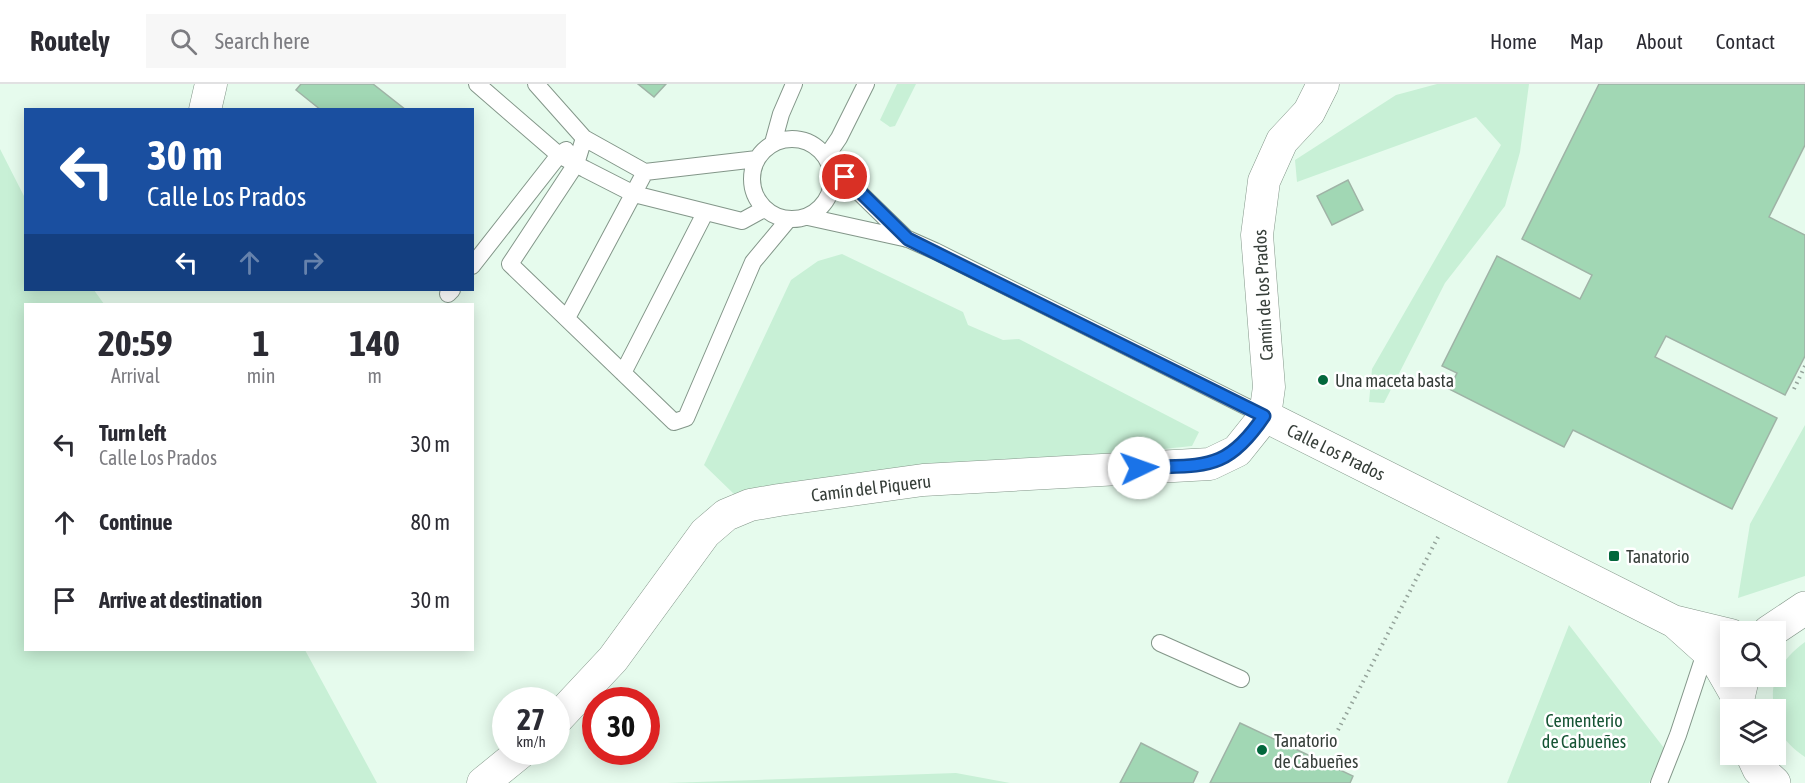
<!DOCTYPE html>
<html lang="en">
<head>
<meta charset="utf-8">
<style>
  body { margin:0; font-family:"Asap Condensed",sans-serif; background:#f7f7f7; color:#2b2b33; height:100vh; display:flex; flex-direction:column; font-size:22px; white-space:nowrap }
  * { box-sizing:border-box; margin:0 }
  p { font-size:20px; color:#7c7c81 }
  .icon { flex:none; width:33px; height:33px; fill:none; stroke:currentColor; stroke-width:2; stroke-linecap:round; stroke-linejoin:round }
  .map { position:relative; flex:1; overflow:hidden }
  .side { position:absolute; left:24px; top:219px; width:450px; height:348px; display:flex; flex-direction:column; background:#fff; border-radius:0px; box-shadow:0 3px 15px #0003 }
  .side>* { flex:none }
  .banner { position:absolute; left:24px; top:24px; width:450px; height:183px; border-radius:0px; box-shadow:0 3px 15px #0003; background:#1a4fa0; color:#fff; overflow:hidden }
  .fabs { position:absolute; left:1720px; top:537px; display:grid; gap:12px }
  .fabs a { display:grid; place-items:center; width:66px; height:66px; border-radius:0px; background:#fff; box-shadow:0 3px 15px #0003; font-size:30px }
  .speed { position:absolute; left:492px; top:603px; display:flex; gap:12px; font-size:30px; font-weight:700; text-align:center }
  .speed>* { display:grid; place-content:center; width:78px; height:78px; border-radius:50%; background:#fff; box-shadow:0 3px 15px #0003; line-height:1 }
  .speed small { font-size:15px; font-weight:400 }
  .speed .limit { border:9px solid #d22; background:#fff; color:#111 }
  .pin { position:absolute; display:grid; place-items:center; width:51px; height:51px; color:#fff; margin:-26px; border:3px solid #fff; border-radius:50%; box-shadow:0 2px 6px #0007 }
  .me { position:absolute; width:66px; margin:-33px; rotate:87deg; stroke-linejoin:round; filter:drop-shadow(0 0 4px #0008) }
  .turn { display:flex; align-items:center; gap:21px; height:126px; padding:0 24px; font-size:27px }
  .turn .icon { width:78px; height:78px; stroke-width:2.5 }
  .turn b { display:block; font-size:42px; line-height:51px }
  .lanes { display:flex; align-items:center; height:57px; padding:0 24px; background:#0003; justify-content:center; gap:30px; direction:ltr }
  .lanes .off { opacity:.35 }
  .eta { display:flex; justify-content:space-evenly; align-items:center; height:102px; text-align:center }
  .eta b { font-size:36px; font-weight:700; line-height:42px }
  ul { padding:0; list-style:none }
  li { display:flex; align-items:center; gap:18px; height:78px; padding:0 24px }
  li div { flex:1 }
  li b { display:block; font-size:22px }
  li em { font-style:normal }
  header { display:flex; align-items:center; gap:36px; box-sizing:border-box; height:84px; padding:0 30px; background:#fff; border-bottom:2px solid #e1e1e2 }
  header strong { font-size:28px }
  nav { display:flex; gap:33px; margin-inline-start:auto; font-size:21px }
  .search { width:420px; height:54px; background:#f7f7f7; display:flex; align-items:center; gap:15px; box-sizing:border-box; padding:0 21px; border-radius:0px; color:#7c7c81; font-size:22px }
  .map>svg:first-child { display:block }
  .green { fill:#c8f0d6 }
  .building { fill:#a1d7b4; stroke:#9fb3a6; stroke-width:1.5 }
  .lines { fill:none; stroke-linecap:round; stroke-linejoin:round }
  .lane-casing { stroke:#839689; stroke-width:18 }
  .street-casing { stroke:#839689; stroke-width:33 }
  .secondary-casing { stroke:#839689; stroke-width:34 }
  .path { stroke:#95a49b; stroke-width:4; stroke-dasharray:1.5 4.5; stroke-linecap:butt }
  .lane { stroke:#fff; stroke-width:16 }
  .street { stroke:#fff; stroke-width:32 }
  .secondary { stroke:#fff; stroke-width:33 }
  .route-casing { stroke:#114b97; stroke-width:15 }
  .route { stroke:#1a73e8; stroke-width:10 }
  .poi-dot { fill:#03673c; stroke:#fff; stroke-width:2 }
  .labels { text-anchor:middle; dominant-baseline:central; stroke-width:5; stroke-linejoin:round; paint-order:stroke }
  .street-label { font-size:18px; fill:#363e39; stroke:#fff }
  .poi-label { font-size:18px; fill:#363e39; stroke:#fff; text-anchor:start }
  .park-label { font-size:18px; fill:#165434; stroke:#fff }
</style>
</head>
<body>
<header>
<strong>Routely</strong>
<div class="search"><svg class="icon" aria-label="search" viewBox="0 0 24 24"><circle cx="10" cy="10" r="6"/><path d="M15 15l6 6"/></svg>Search here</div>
<nav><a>Home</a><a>Map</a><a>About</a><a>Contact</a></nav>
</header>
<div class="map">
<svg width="1805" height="699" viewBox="0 0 1805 699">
  <rect width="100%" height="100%" fill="#e6fbed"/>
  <!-- green -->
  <path class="green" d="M897 0H916L895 42 890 43 880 36Z
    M1437 0H1529L1520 68 1505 122 1445 199 1384 319 1369 318 1372 285 1501 61 1476 33 1297 98 1295 76 1396 11Z
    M0 65 25 114 26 206H94L104 220H26V566H305L377 699H0Z
    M842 170 963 228 968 241 1003 256 1019 255 1199 348 1192 362 734 410 704 381 791 196 818 177Z
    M1805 341V492L1738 514 1750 440Z
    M1569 541 1664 664 1649 699H1507Z
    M1805 558V673C1793 665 1779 652 1776 637 1775 634 1777 631 1776 628 1766 601 1781 575 1805 558Z
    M956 689 1010 699H667Z"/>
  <!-- building -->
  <path class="building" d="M301 0H373L406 26H321L296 6Z
    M638 0H666L654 13Z
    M1599 0H1805V61L1769 133 1805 151V272L1785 311 1666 252 1655 273 1777 334 1732 425 1573 346 1564 363 1449 305 1457 289 1442 282 1497 172 1580 215 1592 191 1522 155Z
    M1348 96 1363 126 1332 141 1317 112Z
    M1240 639 1353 692 1350 699H1210Z
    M1141 659 1198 688 1193 699H1120Z"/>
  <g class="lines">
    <!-- lane casing -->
    <g class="lane-casing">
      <path id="lane" d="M477 0 559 71 585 85 634 110 742 137 764 125
        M536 0 584 54 645 88
        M584 54 576 80 510 180 674 338 686 334 753 178 788 136
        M752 95a40 40 0 1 1 80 0a40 40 0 1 1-80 0Z
        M773 59 781 30 794 0
        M826 73 839 54 866 0
        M830 80 907 155
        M808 133 908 155 935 167 1265 332
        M472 182 559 71 566 66
        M448 210 452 206
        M567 234 645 88 757 75
        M623 289 705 129
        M1160 559 1241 595
        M1659 699 1678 651 1706 566"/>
    </g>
    <!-- street casing -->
    <g class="street-casing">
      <path id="street" d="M205 26 211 0
        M1265 332 1673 537 1731 551
        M1676 539 1715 574 1738 614
        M556 636 613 575 705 449 726 431 750 421 779 416 923 396 1210 380 1237 367 1265 332 1269 303 1257 151 1264 97 1282 57 1309 28 1323 0
        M483 699 521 668"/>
    </g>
    <!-- secondary casing -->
    <g class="secondary-casing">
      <path id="secondary" d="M1769 548 1805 524
        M1740 626 1738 614 1743 592
        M1752 670 1759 685 1774 699"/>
    </g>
    <!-- path -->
    <path class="path" d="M1794 305 1805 282
      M1338 646 1438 453"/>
    <!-- lane -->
    <use href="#lane" class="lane"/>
    <!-- street -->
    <use href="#street" class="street"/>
    <!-- secondary -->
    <use href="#secondary" class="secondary"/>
  </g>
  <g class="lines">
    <!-- route casing -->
    <g class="route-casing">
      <path id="route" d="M845 93 908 155 1264 332C1225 390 1203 380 1139 384"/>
    </g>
    <!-- route -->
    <use href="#route" class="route"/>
  </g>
  <!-- markers -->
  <g class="poi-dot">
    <circle cx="1323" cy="296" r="6"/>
    <rect x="1608" y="466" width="12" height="12" rx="3"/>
    <circle cx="1262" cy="666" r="6"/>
  </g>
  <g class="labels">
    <!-- street labels -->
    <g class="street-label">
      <text transform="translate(1263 211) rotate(-93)">Camín de los Prados</text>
      <text transform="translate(1336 368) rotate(26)">Calle Los Prados</text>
      <text transform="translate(871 404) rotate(-7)">Camín del Piqueru</text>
    </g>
    <!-- poi labels -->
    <g class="poi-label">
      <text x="1335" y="296">Una maceta basta</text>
      <text x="1626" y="472">Tanatorio</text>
      <text x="1274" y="656">Tanatorio<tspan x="1274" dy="21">de Cabueñes</tspan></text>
    </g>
    <!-- park labels -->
    <g class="park-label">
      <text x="1584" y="636">Cementerio<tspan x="1584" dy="21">de Cabueñes</tspan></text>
    </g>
  </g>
</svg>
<div class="fabs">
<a><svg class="icon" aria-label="search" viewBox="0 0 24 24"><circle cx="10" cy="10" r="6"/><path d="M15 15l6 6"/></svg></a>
<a><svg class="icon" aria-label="layers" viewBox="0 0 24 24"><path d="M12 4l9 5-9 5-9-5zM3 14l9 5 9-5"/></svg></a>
</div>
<div class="speed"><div>27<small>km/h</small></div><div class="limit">30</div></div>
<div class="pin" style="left:845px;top:93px;background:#d93025"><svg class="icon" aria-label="arrive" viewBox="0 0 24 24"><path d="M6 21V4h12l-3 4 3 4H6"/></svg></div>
<svg class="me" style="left:1139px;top:384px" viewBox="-20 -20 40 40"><circle r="19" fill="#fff"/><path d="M0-13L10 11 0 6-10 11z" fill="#1a73e8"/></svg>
<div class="banner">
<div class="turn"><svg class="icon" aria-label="left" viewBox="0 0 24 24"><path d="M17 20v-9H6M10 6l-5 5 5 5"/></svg><div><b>30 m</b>Calle Los Prados</div></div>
<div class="lanes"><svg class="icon" aria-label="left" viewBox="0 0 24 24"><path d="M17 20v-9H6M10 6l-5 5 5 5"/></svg><svg class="icon off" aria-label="ahead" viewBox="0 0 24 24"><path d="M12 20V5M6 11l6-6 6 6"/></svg><svg class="icon off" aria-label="right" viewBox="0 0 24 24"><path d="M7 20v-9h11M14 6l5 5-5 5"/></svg></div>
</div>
<section class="side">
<div class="eta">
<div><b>20:59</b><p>Arrival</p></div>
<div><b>1</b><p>min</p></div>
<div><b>140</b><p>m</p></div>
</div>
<ul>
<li><svg class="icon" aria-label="left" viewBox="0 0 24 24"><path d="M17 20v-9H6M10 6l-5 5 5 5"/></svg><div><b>Turn left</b><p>Calle Los Prados</p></div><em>30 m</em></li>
<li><svg class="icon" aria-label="ahead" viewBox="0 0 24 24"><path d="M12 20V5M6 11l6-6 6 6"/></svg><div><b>Continue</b></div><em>80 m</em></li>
<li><svg class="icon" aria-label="arrive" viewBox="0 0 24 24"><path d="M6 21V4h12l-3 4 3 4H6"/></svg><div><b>Arrive at destination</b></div><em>30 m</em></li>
</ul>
</section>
</div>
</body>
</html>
